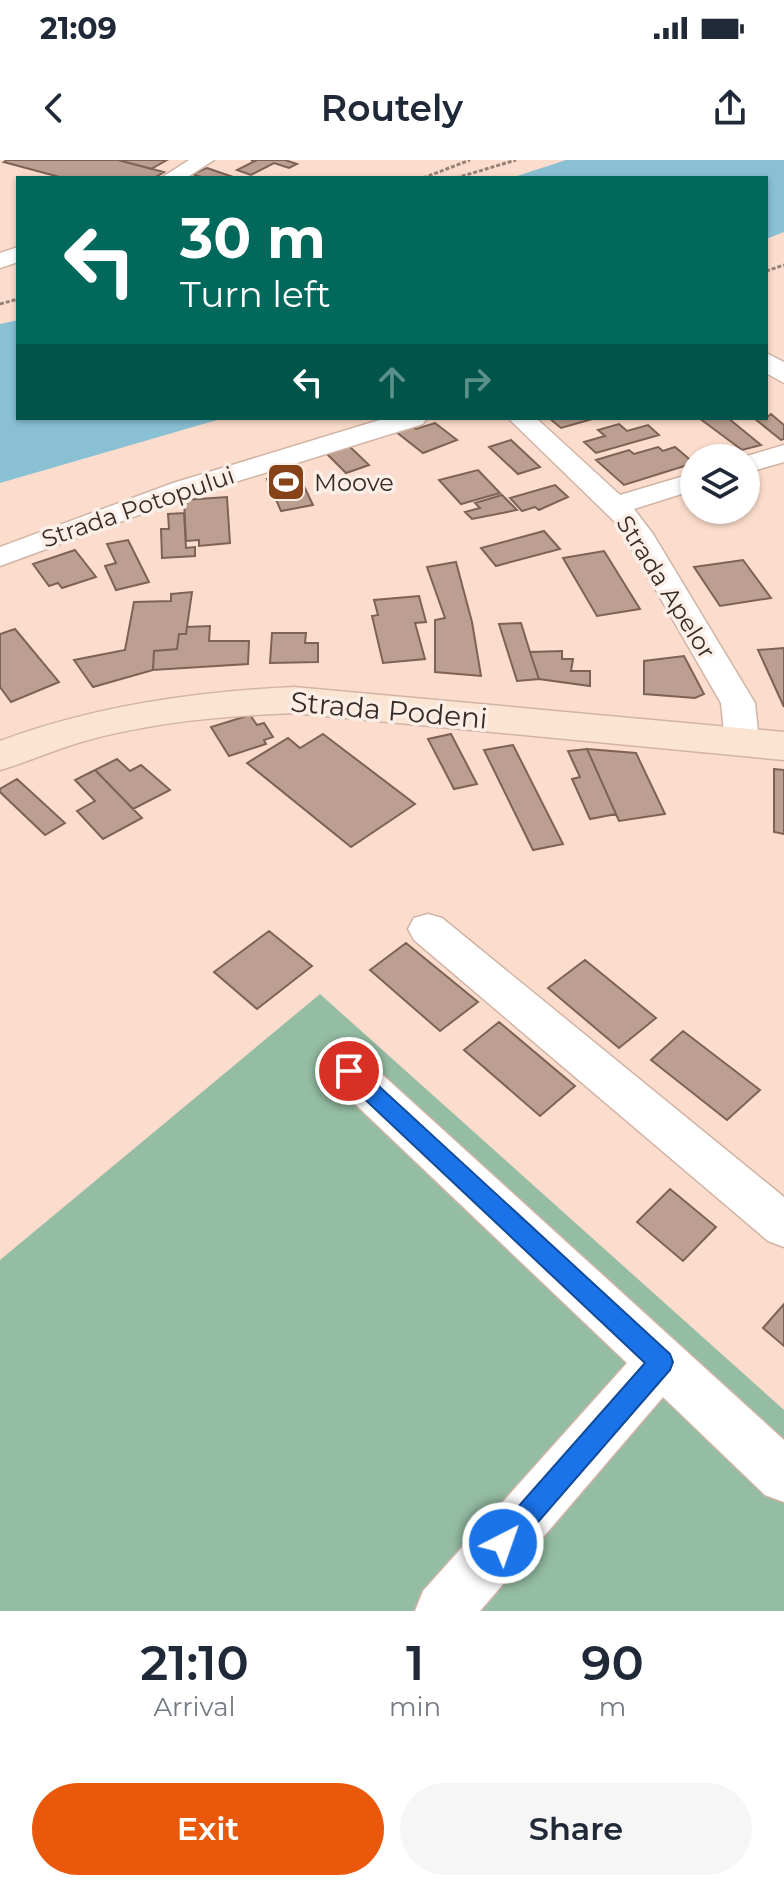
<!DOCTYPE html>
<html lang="en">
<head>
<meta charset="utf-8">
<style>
  body { margin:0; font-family:Montserrat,sans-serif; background:#f6f6f7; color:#1f2937; height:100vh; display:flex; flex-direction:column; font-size:30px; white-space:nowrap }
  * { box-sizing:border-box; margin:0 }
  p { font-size:26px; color:#747a83 }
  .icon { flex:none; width:44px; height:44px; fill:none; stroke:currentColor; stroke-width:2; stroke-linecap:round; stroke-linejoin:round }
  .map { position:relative; height:1451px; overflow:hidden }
  .sheet { display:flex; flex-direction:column; background:#fff; flex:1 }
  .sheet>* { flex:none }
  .hud { position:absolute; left:16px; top:16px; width:752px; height:244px; border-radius:0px; box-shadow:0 2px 6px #0004; background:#00695c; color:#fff; overflow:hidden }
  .fabs { position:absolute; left:680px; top:284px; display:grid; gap:16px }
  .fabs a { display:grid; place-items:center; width:80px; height:80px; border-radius:50%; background:#fff; box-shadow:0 2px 6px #0004; font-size:40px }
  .pin { position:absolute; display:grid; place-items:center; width:68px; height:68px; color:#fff; margin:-34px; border:4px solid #fff; border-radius:50%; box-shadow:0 2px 8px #0007 }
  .me { position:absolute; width:88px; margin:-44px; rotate:41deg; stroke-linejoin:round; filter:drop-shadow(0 0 6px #0008) }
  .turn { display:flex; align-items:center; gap:28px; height:168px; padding:0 32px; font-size:36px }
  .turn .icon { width:104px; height:104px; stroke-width:2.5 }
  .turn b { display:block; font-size:56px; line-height:68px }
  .lanes { display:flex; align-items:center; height:76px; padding:0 32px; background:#0003; justify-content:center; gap:40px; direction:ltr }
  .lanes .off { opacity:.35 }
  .eta { display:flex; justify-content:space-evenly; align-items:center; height:136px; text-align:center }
  .eta b { font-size:48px; font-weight:600; line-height:56px }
  .action { display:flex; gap:16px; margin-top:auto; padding:16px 32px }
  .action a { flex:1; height:92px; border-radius:48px; background:#ea580c; color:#fff; font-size:32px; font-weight:600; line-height:92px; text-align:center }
  .action a+a { background:#f6f6f7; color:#1f2937 }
  .status { display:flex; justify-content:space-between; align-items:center; height:56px; padding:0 40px; background:#fff; direction:ltr }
  .status svg { height:22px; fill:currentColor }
  header { display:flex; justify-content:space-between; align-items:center; height:104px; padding:0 32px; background:#fff; font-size:36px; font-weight:600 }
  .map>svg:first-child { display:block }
  .green { fill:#95bda4 }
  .water { fill:#89c0d3 }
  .building { fill:#bc9f90; stroke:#7d6355; stroke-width:2 }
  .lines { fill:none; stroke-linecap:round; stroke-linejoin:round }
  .street-casing { stroke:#d1b4a5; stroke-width:3 }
  .secondary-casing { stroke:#d1b4a5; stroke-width:3 }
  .path { stroke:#968176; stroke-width:3; stroke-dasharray:4 2; stroke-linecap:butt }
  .street { fill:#fff; fill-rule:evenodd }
  .secondary { fill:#fce4d3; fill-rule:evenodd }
  .route { fill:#1a73e8; stroke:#114b97; stroke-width:2 }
  .labels { text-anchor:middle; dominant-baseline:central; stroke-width:7; stroke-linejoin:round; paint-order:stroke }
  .far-poi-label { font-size:24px; fill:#382d26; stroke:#fbefe8; text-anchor:start }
  .far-street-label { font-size:24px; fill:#382d26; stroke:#fbefe8 }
  .street-label { font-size:28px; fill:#382d26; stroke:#fbefe8 }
</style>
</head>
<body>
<div class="status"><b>21:09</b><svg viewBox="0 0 49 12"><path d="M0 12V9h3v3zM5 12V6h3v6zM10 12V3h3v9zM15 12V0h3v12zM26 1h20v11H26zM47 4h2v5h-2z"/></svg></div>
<header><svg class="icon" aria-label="back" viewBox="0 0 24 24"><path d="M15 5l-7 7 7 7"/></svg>Routely<svg class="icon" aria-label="share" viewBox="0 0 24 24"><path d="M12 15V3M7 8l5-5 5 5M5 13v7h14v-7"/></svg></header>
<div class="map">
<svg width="784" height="1451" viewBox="0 0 784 1451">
  <rect width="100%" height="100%" fill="#fcddcd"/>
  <!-- green -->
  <path class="green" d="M320 834 784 1250V1451H0V1100Z"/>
  <!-- water -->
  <path class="water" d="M566 0H784V72L766 79V18H511Z
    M18 160V258H224L0 323V164Z"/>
  <!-- building -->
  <path class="building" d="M7 0H118L164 12 154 18H63L4 2Z
    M118 0H167L151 9Z
    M251 0H285L297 4 289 8 274 3 251 15 237 10 255 1Z
    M207 8 236 18H204L192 14Z
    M771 254 784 265V279L781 280 755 259 766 258Z
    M549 258H596L561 268Z
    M699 258H728L761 285 742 290Z
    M435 263 457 280 423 293 395 271 411 265 416 269Z
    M619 264 627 271 648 265 659 275 596 293 584 282 605 276 598 270Z
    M511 280 540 307 518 314 489 287Z
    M346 283 369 305 346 313 323 290Z
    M658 287 663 291 675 287 694 303 624 325 596 300 629 290 634 294Z
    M478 310 500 333 461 344 439 320Z
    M294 314 297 321 301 320 313 345 281 351 267 319Z
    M555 325 568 337 539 350 535 347 522 351 510 338Z
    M502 335 517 350 472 359 465 352 480 348 475 343Z
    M227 337 230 383 199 386V380L186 381 184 340Z
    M184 353 186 388 195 387V396L162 398 161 369H169L168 354Z
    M544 371 560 389 496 406 481 388Z
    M128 380 149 422 116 430 105 406 116 403 107 384Z
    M75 390 96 417 62 428 58 423 49 426 33 404Z
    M604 391 640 449 597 456 563 398Z
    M743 400 771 438 720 446 694 407Z
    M456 402 472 462 481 516 435 512V460L445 458 427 407Z
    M192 432 186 474H179L177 489 154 491 153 510 93 527 74 500 125 490 134 442 171 441V434Z
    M419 436 426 462 415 463 425 499 383 503 372 456 378 455 374 440Z
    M521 463 530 492 539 519 517 521 499 464Z
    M210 466 209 481H249L248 504 153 510 154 491 177 489 179 474H186L187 467Z
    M15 469 59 522 11 542 0 527V474Z
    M272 473H306L305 483H318V502L270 503Z
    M784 488V547L758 490Z
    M562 491V499H573L571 511H590V526L539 519 530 492Z
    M684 496 704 534 695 538 644 534V501Z
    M250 555 257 565 264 563 273 577 264 580 266 584 229 596 211 567Z
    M323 574 415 644 351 687 247 603 288 578 300 588Z
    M451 574 477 624 454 629 428 579Z
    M513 585 563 684 533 690 484 590Z
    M587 589 616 654 590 659 572 619 580 617 568 591Z
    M587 589 636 593 665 654 619 661Z
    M117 599 130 611 141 605 170 630 133 649 95 610Z
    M774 609 784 610V674L774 672Z
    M95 610 142 658 103 679 77 651 95 641 75 620Z
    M17 619 65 663 45 675 0 632V629Z
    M269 771 312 806 257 849 214 812Z
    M406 783 478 842 440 871 370 810Z
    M585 800 656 858 619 888 548 828Z
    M499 862 575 926 540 956 464 890Z
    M683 871 760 930 727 960 651 900Z
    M670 1029 716 1067 683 1101 637 1062Z
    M784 1144V1186L763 1168Z"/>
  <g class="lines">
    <!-- street casing -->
    <g class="street-casing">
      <path id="street" d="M189 0H214L186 18H161Z
        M18 87V102L0 108V93Z
        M766 193 784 202V223L766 213Z
        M386 258H427L423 264 193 335 0 406V387L173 323Z
        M508 258H536L620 335 694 313V330L634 349 653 374 755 543 759 582 754 590 742 594 730 590 725 582 721 543 624 375 614 361Z
        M784 285V302L746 313V298H740Z
        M428 754 442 758 784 1037V1087L768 1081 414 780 408 769 414 758Z
        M349 893 364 898 784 1280V1342L765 1335 663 1237 480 1451H415L423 1431 627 1203 334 924 328 911 334 898Z"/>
    </g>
    <!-- secondary casing -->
    <g class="secondary-casing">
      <path id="secondary" d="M294 527 784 572V600L294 553C222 556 150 562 81 582 54 590 28 602 0 610V581C95 546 193 532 294 527Z"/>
    </g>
    <!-- path -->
    <path class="path" d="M423 18 470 0
      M456 18 516 0
      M766 111 784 105
      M0 144 18 139"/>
    <!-- street -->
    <use href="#street" class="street"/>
    <!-- secondary -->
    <use href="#secondary" class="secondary"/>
  </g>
  <!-- route -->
  <path class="route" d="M349 902 356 905 670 1194 673 1202 670 1210 512 1392 503 1396 494 1392 490 1383 494 1374 645 1203 341 917 338 911 341 905Z"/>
  <!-- icons -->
  <defs>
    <g id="stadium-square" transform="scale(2)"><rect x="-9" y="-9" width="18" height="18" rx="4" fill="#874218" stroke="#fbefe8"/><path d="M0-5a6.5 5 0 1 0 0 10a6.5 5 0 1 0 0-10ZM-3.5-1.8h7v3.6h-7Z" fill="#fff"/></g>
  </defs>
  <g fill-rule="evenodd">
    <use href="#stadium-square" x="286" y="322"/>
  </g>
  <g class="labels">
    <!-- far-poi labels -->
    <g class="far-poi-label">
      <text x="314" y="322">Moove</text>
    </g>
    <!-- far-street labels -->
    <g class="far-street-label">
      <text transform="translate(138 347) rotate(-19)">Strada Potopului</text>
      <text transform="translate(666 427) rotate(58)">Strada Apelor</text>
    </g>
    <!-- street labels -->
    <g class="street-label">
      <text transform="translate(389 550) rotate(5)">Strada Podeni</text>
    </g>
  </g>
</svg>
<div class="fabs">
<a><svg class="icon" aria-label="layers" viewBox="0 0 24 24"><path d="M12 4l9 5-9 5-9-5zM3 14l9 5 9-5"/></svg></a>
</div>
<div class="pin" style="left:349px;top:911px;background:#d93025"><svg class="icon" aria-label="arrive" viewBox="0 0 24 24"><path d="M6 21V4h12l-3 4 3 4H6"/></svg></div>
<svg class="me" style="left:503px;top:1383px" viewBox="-20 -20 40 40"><circle r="17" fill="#1a73e8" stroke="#fff" stroke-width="3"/><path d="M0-11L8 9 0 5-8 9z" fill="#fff"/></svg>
<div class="hud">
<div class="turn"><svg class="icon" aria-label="left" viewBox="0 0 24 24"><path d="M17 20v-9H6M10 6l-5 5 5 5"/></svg><div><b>30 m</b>Turn left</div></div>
<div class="lanes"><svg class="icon" aria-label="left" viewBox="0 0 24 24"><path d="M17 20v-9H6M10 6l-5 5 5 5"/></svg><svg class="icon off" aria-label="ahead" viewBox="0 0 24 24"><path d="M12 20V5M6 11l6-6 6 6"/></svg><svg class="icon off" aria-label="right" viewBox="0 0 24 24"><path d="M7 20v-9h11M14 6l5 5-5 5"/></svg></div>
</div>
</div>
<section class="sheet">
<div class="eta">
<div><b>21:10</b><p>Arrival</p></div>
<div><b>1</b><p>min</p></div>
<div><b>90</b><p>m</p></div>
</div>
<div class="action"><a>Exit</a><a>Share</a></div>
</section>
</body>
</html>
